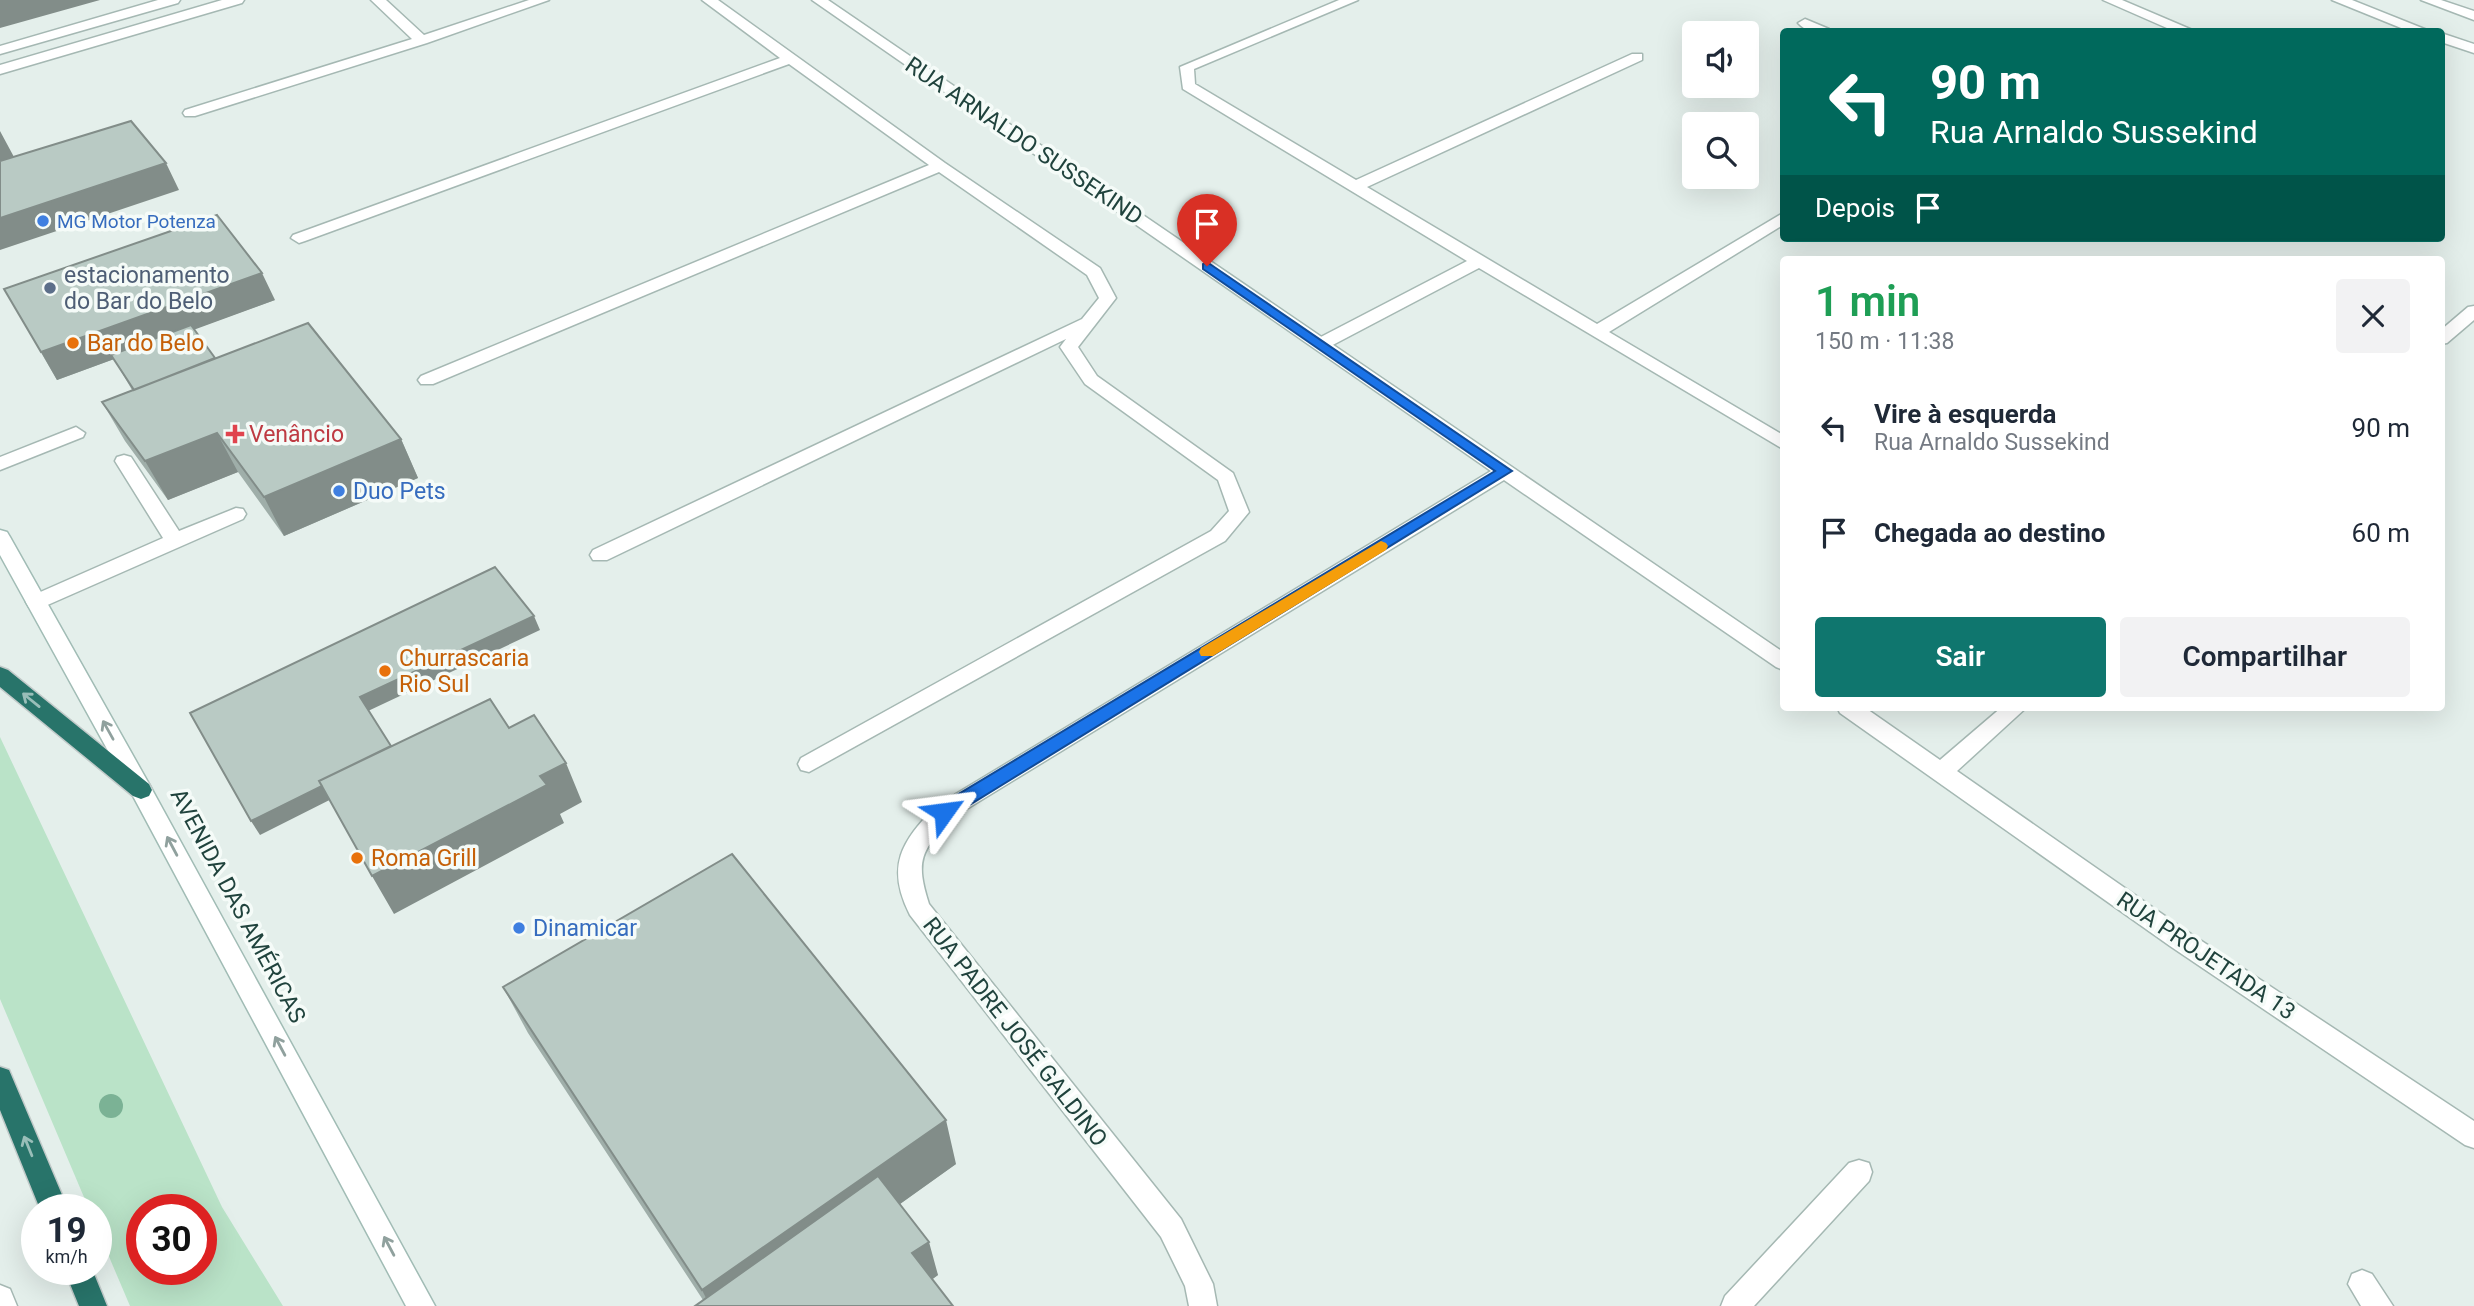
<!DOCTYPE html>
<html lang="pt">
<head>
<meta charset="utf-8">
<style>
  body { margin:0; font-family:Roboto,sans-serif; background:#f2f2f3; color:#1f2937; height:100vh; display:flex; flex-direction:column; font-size:26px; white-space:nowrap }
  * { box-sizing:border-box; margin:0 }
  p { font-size:23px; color:#747a83 }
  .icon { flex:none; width:38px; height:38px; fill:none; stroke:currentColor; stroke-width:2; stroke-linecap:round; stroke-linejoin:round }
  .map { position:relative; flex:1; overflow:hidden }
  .panel { position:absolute; left:1780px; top:256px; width:665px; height:455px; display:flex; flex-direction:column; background:#fff; border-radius:7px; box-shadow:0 7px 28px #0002 }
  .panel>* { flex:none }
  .guide { position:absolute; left:1780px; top:28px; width:665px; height:214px; border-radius:7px; box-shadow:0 7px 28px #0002; background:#00695c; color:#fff; overflow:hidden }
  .fabs { position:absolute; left:1682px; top:21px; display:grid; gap:14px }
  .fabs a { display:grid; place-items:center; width:77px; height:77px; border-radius:7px; background:#fff; box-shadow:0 7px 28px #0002; font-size:35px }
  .speed { position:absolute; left:21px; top:1194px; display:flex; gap:14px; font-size:35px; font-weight:700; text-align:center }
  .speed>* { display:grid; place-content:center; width:91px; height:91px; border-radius:50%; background:#fff; box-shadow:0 7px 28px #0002; line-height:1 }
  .speed small { font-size:18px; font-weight:400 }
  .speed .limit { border:10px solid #d22; background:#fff; color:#111 }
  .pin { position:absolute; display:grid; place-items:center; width:60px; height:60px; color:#fff; margin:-72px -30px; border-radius:50% 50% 50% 0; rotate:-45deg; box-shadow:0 0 7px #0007 }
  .pin .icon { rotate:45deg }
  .me { position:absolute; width:77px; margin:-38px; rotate:59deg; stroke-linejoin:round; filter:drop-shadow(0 0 5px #0008) }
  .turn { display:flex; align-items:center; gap:24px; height:147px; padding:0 35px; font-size:32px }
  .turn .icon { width:91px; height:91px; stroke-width:2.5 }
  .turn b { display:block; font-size:49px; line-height:60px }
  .then { display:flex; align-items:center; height:66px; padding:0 35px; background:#0003; gap:14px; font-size:26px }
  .round { display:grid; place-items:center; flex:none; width:74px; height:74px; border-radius:7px; background:#f2f2f3 }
  .overview { display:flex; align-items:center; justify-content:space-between; height:119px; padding:0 35px }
  h1 { font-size:42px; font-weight:600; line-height:52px; color:#1e9e55 }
  .button { display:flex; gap:14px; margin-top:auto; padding:14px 35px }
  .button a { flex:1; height:80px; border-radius:7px; background:#0f766e; color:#fff; font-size:28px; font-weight:600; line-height:80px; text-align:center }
  .button a+a { background:#f2f2f3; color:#1f2937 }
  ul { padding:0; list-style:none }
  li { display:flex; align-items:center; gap:21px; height:105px; padding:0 35px }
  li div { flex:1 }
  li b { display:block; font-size:26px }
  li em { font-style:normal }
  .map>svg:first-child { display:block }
  .green { fill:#bae3c8; fill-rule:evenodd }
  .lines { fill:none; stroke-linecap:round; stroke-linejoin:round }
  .lane-casing { stroke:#a5b8b3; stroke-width:3 }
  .street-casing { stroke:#a5b8b3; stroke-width:3 }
  .secondary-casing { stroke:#a1bcb5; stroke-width:3 }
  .highway-casing { stroke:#c1cac9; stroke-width:3 }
  .lane { fill:#fff; fill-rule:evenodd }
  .street { fill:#fff; fill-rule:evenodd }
  .secondary { fill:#fff; fill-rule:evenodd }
  .highway { fill:#28746a; fill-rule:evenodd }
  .tree { fill:#7bb295 }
  .wall { fill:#9faea9 }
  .shaded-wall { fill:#828d89 }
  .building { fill:#b9cac4; stroke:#828d89; stroke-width:2 }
  .oneway { stroke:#99beb8 }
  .oneway2 { stroke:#90a19e }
  .route { fill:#1a73e8; stroke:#114b97; stroke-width:2 }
  .slow { fill:#f59e0b }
  .shop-dot { fill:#3f7fe0; stroke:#f5fbf8; stroke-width:2.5 }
  .service-dot { fill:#5c6f8a; stroke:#f5fbf8; stroke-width:2.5 }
  .food-dot { fill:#e8710a; stroke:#f5fbf8; stroke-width:2.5 }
  .health-dot { fill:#e0444e; stroke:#f5fbf8; stroke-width:2.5 }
  .labels { text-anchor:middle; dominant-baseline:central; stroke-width:7; stroke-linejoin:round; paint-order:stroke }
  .far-shop-label { font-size:19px; fill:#366cbe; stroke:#f5fbf8; text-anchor:start }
  .street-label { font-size:23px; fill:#20433d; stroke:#f5fbf8 }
  .service-label { font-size:23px; fill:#4e5e75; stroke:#f5fbf8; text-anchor:start }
  .food-label { font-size:23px; fill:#c56008; stroke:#f5fbf8; text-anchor:start }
  .health-label { font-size:23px; fill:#be3a42; stroke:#f5fbf8; text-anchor:start }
  .shop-label { font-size:23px; fill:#366cbe; stroke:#f5fbf8; text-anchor:start }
</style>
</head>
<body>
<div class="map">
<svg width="2474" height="1306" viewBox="0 0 2474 1306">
  <rect width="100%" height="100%" fill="#e4efeb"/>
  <!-- green -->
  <path class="green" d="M0 737 222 1207 283 1306H130L96 1226V1209H89L0 999ZM142 1209H201V1269H142Z"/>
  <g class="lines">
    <!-- lane casing -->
    <g class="lane-casing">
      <path id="lane" d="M371 0H386L424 35 529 0H549L427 43 195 116H185L183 113 185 110 412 39Z
        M702 0H718L945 163 1100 268 1116 298 1078 347 1097 376 1233 473 1249 512 1225 541 809 772 801 770 798 764 801 758 1211 531 1229 511 1218 480 1085 384 1060 347 1066 339 607 560H593L590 555 593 550 1082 319 1099 298 1087 275 939 172 433 384H421L418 380 421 376 929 165 789 64 305 241 299 243 291 238 293 235 780 58Z
        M1339 0H1358L1194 69 1195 84 1356 180 1632 54H1642V60L1367 187 1597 324 1783 213V225L1609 332 1783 435V449L1479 268 1327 348H1315L1312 344 1315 340 1467 261 1183 89 1180 67Z
        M2103 0H2122L2197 32H2176Z
        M1805 19 1829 29 1831 32C1818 32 1807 33 1798 23Z
        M76 427 85 433 83 437 0 470V457Z
        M124 455 131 457 179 531 236 508 243 509 246 514 243 519 43 607H29L26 602 29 597 163 538 115 461 117 457Z
        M2362 1270 2372 1274 2393 1306H2361L2348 1284 2352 1274Z
        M0 1285 10 1289 17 1306H0Z"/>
    </g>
    <!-- street casing -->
    <g class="street-casing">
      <path id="street" d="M158 0H180L178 3 0 54V46Z
        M222 0H244L242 3 0 74V65Z
        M812 0H828L1783 652V670L1776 667 1504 480 952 818C921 851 915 860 929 904L1181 1219 1213 1284 1217 1306H1189L1185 1286 1161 1237 910 915C885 866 902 841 936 806L1491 471Z
        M2332 0H2352L2432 32H2411Z
        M2421 0H2441L2474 11V20Z
        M2441 33 2474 44V53L2441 42Z
        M2474 306V320L2447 343 2441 344V330L2468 307Z
        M1837 707H1864L1940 760 2002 707H2027L1957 771 2188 932 2474 1121V1148L2465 1145 2170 946 1840 713Z
        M1859 1160 1869 1163 1872 1172 1869 1181 1754 1306H1721L1725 1296 1849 1163Z"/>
    </g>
    <!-- secondary casing -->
    <g class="secondary-casing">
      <path id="secondary" d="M0 530 7 532 10 537 149 784 435 1306H406L133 796 0 555Z"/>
    </g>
    <!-- highway casing -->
    <g class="highway-casing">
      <path id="highway" d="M0 667 8 670 149 784 152 790 149 796 141 799 133 796 0 687Z
        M0 1067 9 1070 68 1209H40L0 1110Z
        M64 1269H92L107 1306H79Z"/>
    </g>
    <!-- lane -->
    <use href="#lane" class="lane"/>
    <!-- street -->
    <use href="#street" class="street"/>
    <!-- secondary -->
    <use href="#secondary" class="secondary"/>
    <!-- highway -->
    <use href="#highway" class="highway"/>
  </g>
  <!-- trees -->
  <circle class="tree" cx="111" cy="1106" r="12"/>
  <!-- wall -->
  <path class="wall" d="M4 289 275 300 194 329 215 358 401 439 418 478 284 536 238 472 168 500 125 441 102 402 132 390 114 359 57 380Z
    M503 987 956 1164 900 1204 938 1275 932 1279 703 1300 528 1033Z"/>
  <!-- shaded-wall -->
  <path class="shaded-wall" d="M0 0H100L0 28Z
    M0 131 21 170 0 176Z
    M166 163 179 190 0 250V218Z
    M262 273 275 300 57 380 41 352Z
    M217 433 238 472 168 500 145 461Z
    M401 439 418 478 284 536 264 497Z
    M534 616 540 630 368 711 360 697Z
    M393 750 401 764 260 835 251 821Z
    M566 763 582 802 560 814 564 823 394 914 372 876 540 776Z
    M946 1120 956 1164 757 1306H710L702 1290Z
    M929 1242 938 1275 922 1287 912 1253Z"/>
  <!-- building -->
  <path class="building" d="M131 121 166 163 0 218V161Z
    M217 215 262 273 41 352 4 289Z
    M308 323 401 439 264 497 217 433 145 461 102 402Z
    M191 325 215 358 134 390 111 355Z
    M495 567 534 616 360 697 391 746 319 781 322 786 251 821 190 713Z
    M490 699 509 728 534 715 566 763 540 776 547 785 372 876 319 781Z
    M732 854 946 1120 702 1290 503 987Z
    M878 1176 929 1242 912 1253 953 1306H695Z"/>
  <!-- one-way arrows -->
  <defs><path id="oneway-shaft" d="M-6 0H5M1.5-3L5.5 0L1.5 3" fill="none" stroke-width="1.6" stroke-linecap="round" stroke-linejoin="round" transform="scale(1.75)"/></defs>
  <g class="oneway">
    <use href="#oneway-shaft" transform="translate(31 700) rotate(-141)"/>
    <use href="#oneway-shaft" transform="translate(28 1146) rotate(-112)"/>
  </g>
  <g class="oneway2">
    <use href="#oneway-shaft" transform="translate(108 730) rotate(-119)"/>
    <use href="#oneway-shaft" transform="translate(172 846) rotate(-118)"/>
    <use href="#oneway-shaft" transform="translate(280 1046) rotate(-118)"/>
    <use href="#oneway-shaft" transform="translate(389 1246) rotate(-118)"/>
  </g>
  <!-- route -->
  <path class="route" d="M1207 262 1512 471 950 817H937L935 812 937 807 1495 471 1203 269V264Z"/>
  <!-- slow -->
  <path class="slow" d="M1381 541 1386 543 1388 546 1386 550 1213 656H1201L1199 652 1201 648Z"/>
  <!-- markers -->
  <g class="shop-dot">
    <circle cx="43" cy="221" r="7"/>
    <circle cx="339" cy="491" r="7"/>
    <circle cx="519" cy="928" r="7"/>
  </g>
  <circle class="service-dot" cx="50" cy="288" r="7"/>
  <g class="food-dot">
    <circle cx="73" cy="343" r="7"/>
    <circle cx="385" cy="671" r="7"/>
    <circle cx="357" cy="858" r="7"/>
  </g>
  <path class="health-dot" d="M231.5 423.5h7v7h7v7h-7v7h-7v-7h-7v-7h7z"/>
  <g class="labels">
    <!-- far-shop labels -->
    <g class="far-shop-label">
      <text x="57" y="221">MG Motor Potenza</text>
    </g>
    <!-- street labels -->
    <g class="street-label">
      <text transform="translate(1024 141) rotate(34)">RUA ARNALDO SUSSEKIND</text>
      <text transform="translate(238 906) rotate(62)">AVENIDA DAS AMÉRICAS</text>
      <text transform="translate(2206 956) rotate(34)">RUA PROJETADA 13</text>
      <text transform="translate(1015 1032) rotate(52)">RUA PADRE JOSÉ GALDINO</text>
    </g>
    <!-- service labels -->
    <g class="service-label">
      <text x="64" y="275">estacionamento<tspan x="64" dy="26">do Bar do Belo</tspan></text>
    </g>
    <!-- food labels -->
    <g class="food-label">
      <text x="87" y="343">Bar do Belo</text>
      <text x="399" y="658">Churrascaria<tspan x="399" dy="26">Rio Sul</tspan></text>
      <text x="371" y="858">Roma Grill</text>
    </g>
    <!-- health labels -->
    <g class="health-label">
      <text x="249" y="434">Venâncio</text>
    </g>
    <!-- shop labels -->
    <g class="shop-label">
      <text x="353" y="491">Duo Pets</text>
      <text x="533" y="928">Dinamicar</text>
    </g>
  </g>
</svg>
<div class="fabs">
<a><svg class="icon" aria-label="sound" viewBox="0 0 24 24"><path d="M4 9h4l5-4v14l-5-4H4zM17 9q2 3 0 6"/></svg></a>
<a><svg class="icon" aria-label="search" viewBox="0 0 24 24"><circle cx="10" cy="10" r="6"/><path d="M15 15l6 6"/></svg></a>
</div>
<div class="speed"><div>19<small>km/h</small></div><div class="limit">30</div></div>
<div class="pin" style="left:1207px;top:266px;background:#d93025"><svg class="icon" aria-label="arrive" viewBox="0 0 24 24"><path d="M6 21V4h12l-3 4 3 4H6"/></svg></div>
<svg class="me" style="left:944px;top:812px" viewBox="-20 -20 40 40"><path d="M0-17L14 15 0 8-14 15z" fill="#1a73e8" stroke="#fff" stroke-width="4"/></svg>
<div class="guide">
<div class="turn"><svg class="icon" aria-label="left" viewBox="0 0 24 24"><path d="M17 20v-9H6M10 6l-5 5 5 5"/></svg><div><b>90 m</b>Rua Arnaldo Sussekind</div></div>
<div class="then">Depois<svg class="icon" aria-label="arrive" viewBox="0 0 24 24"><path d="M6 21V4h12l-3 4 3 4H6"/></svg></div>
</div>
<section class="panel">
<div class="overview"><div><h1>1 min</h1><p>150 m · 11:38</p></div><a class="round"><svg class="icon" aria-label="close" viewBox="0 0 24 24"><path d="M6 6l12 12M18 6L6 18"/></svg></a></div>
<ul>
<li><svg class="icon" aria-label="left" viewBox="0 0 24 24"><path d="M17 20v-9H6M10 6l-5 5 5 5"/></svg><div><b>Vire à esquerda</b><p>Rua Arnaldo Sussekind</p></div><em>90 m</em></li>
<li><svg class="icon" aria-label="arrive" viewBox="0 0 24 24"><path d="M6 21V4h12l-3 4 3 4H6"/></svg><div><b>Chegada ao destino</b></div><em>60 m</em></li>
</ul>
<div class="button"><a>Sair</a><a>Compartilhar</a></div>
</section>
</div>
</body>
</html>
